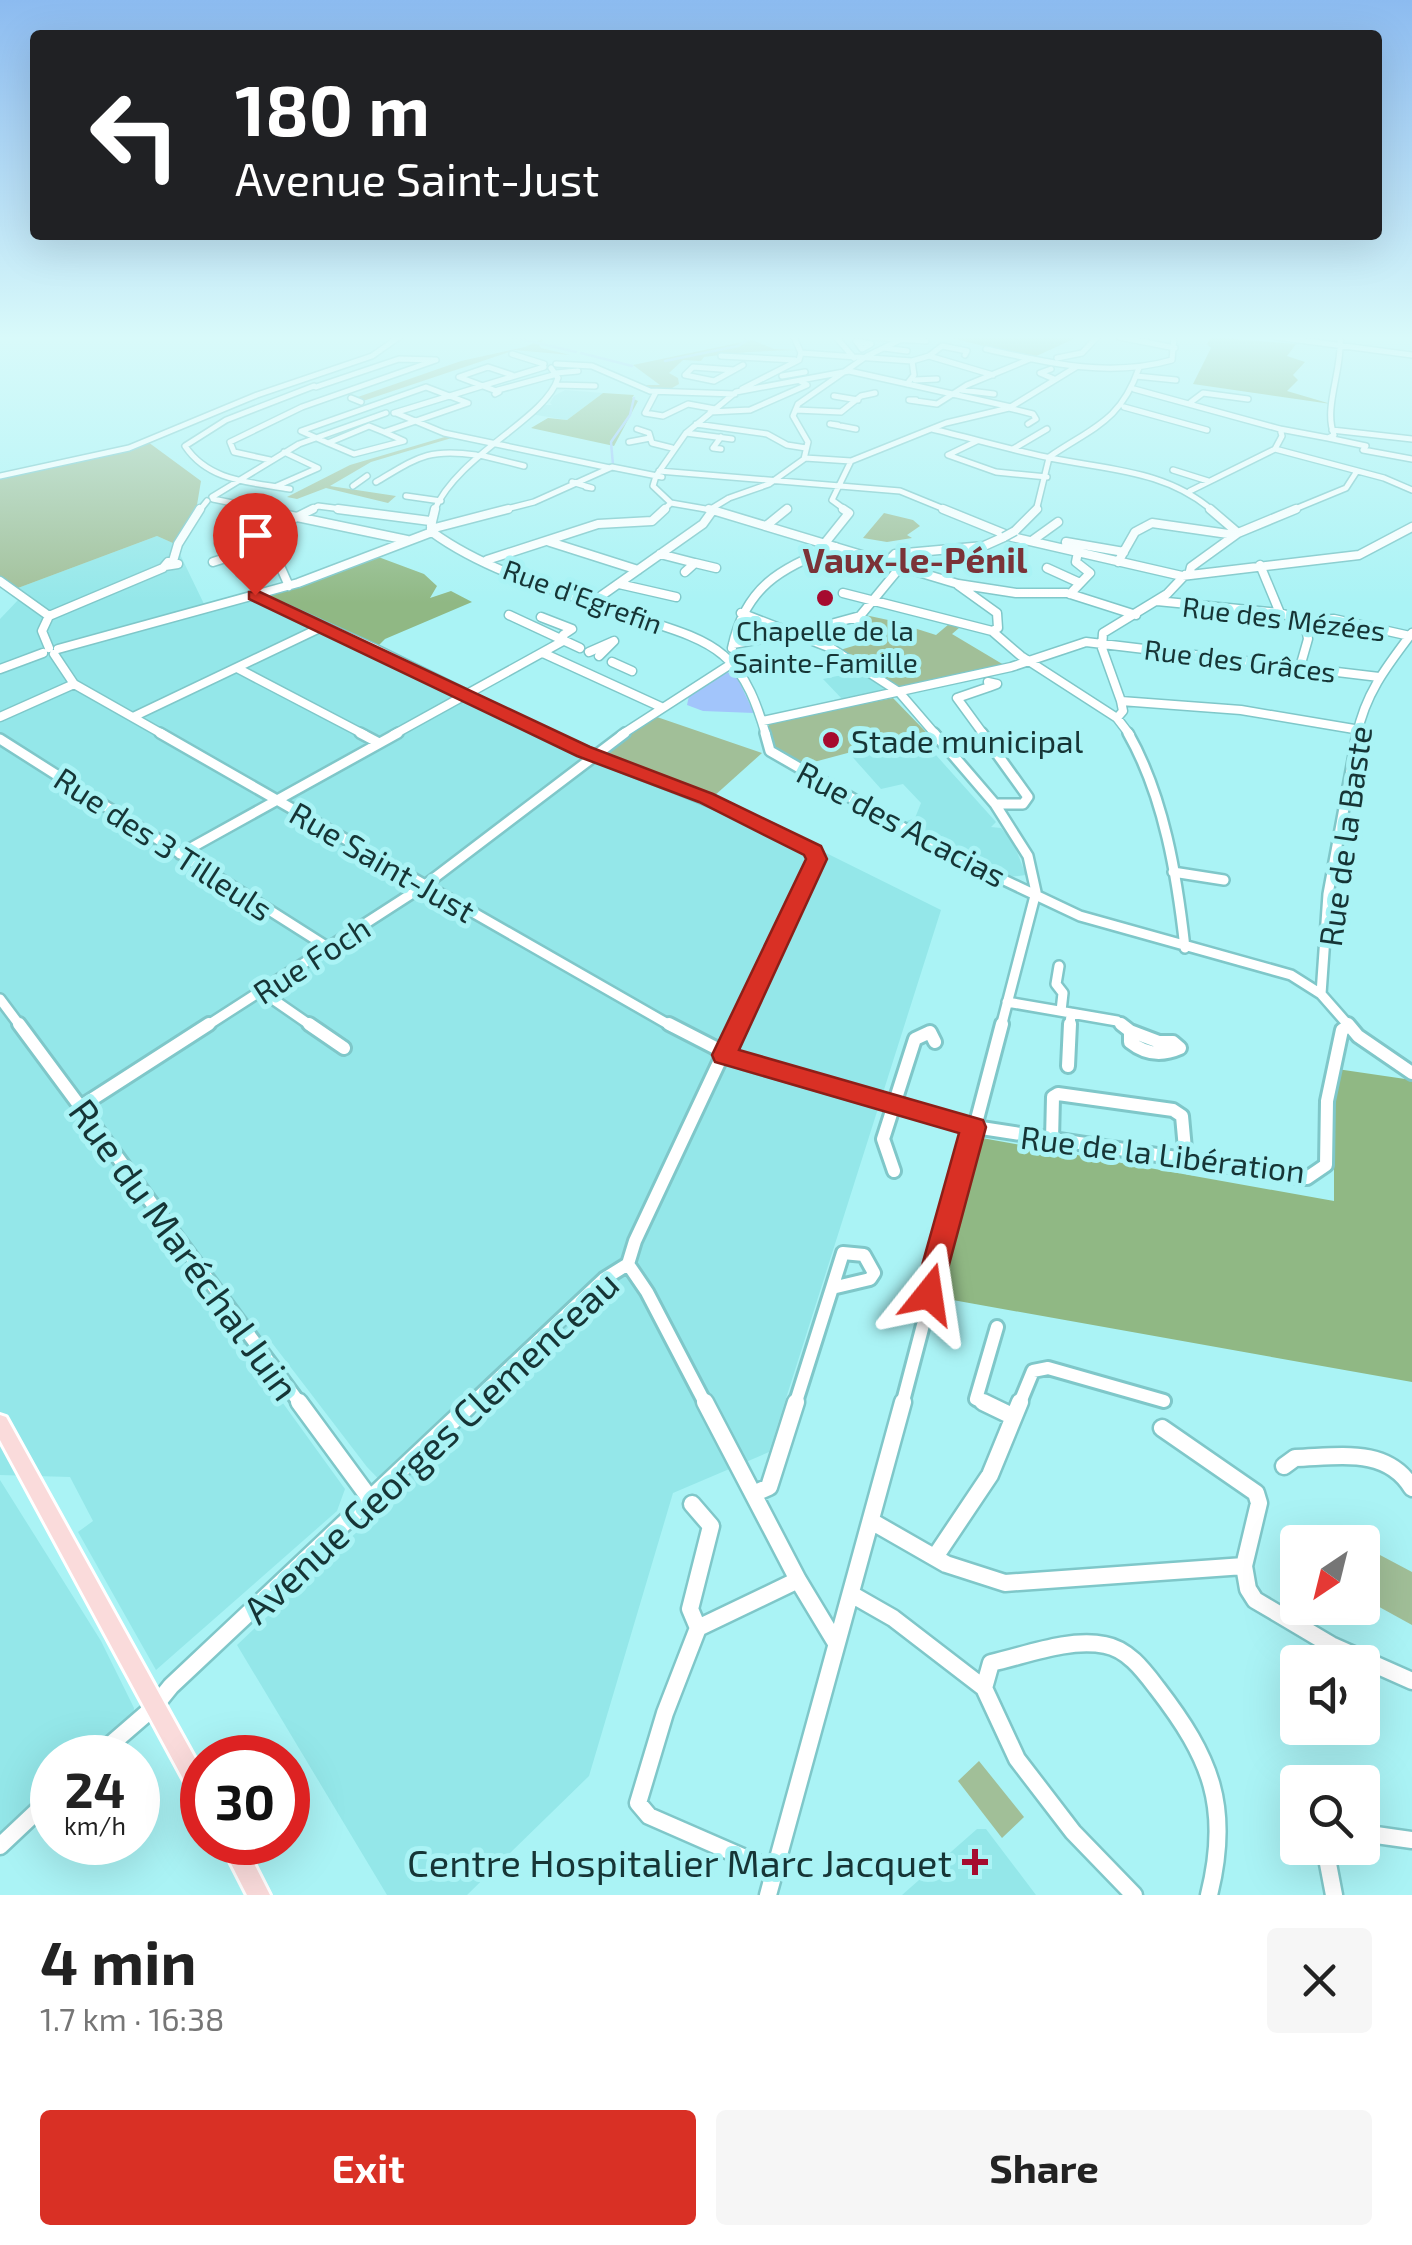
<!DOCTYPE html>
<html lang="en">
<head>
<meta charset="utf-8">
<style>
  body { margin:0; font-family:"Exo 2",sans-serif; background:#f6f6f6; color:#222; height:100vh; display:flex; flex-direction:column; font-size:38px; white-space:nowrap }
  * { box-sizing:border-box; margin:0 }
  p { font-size:32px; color:#767676 }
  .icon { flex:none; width:55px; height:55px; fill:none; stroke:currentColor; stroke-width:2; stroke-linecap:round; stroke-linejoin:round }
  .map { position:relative; height:1895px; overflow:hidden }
  .details { display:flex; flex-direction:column; background:#fff; flex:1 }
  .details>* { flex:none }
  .top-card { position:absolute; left:30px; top:30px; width:1352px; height:210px; border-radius:10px; box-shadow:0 10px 40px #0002; background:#202124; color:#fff; overflow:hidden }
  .needle { width:65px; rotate:215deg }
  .tools { position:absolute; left:1280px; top:1525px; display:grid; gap:20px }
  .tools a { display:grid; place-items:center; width:100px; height:100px; border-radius:10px; background:#fff; box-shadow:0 10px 40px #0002; font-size:50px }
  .speed { position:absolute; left:30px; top:1735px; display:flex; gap:20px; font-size:50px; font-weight:700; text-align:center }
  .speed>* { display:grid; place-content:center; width:130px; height:130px; border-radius:50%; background:#fff; box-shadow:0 10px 40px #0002; line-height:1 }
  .speed small { font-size:25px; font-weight:400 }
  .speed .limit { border:15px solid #d22; background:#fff; color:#111 }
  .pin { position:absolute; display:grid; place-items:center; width:85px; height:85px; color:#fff; margin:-102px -42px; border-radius:50% 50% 50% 0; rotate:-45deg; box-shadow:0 0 10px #0007 }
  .pin .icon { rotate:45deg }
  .me { position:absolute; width:110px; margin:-55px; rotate:15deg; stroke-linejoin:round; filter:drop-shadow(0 0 8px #0008) }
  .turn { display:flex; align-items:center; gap:35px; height:210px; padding:0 40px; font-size:45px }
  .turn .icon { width:130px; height:130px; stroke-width:2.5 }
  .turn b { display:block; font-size:70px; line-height:85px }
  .round { display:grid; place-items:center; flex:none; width:105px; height:105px; border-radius:10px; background:#f6f6f6 }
  .head { display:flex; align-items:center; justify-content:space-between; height:170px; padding:0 40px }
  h1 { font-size:60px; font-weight:700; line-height:75px }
  .cta { display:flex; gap:20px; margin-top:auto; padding:20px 40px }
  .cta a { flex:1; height:115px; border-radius:10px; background:#d93025; color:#fff; font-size:40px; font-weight:700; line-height:115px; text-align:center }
  .cta a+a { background:#f6f6f6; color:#222 }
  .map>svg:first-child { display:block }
  .built { fill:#94e7e9 }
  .green { fill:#a1bf98 }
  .forest { fill:#90b884 }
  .water { fill:#a2c5fb }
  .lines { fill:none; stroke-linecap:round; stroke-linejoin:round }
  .stream { stroke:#a2c5fb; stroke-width:2.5 }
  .minor-far4-casing { stroke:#7fc7c9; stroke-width:8 }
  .minor-far3-casing { stroke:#7fc7c9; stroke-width:11 }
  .minor-far2-casing { stroke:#7fc7c9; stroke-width:14 }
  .minor-far1-casing { stroke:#7fc7c9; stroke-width:18 }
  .minor-casing { stroke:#7fc7c9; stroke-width:21 }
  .major-casing { stroke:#fff; stroke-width:6 }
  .minor-far4 { stroke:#fff; stroke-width:5 }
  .minor-far3 { stroke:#fff; stroke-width:8 }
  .minor-far2 { stroke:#fff; stroke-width:9 }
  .minor-far1 { stroke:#fff; stroke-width:12 }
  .minor { stroke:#fff; stroke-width:16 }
  .major { fill:#fadbdb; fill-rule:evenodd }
  .minor-bridge-casing { stroke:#7fc7c9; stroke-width:11; stroke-linecap:butt }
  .minor-bridge { stroke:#fff; stroke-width:8 }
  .route { fill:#d93025; stroke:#8d1f18; stroke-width:2.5 }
  .poi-dot { fill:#a60b2f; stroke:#aaf3f5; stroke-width:4 }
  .labels { text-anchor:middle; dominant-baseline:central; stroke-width:10; stroke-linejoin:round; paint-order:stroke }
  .far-street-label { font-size:28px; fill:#163536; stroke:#aaf3f5 }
  .far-poi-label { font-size:28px; fill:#163536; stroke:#aaf3f5 }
  .poi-label { font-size:32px; fill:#163536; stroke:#aaf3f5; text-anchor:start }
  .street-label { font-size:32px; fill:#163536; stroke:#aaf3f5 }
  .far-district-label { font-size:35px; font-weight:bold; fill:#7b3338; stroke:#aaf3f5 }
  .near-street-label { font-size:38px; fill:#163536; stroke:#aaf3f5 }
  .near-poi-label { font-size:38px; fill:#163536; stroke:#aaf3f5; text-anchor:end }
</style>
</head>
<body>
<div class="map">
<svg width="1412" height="1895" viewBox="0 0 1412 1895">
  <rect width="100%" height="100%" fill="#aaf3f5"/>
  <!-- built -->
  <path class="built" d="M565 390 603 393 567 420 530 414 542 405H552L550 403 554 396Z
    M157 536 175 544 204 604 90 635 12 663 256 595 585 756 612 760 713 797 941 910 769 1452 673 1493 589 1776 467 1895H387L237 1645 395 1496 367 1467 266 1335 246 1352 345 1489 337 1511 156 1670 78 1532 93 1521 70 1477 0 1475V619L19 599 10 591Z
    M861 671 888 688 887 693 844 701 823 679Z
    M918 735 996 822 991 827 1001 828 1013 842 1026 875 1009 877 899 824 915 818 921 803 903 784 881 789 848 752Z
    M0 1480 101 1641 134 1708 133 1718 90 1757 52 1758V1793L0 1842Z
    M977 1829H986L1036 1895H902Z"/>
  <!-- green -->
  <path class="green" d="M544 338 539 345 541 348 570 355 515 350 363 401 355 398 461 361 525 347Z
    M752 340 774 349 797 350C765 351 737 352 704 357L701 361 683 360 669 373 678 378 679 384 665 392 631 385H660L633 365Z
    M448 436 455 437 371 462 330 486 396 496 388 503 326 488 297 499 287 497 350 465Z
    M148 442 201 481 194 523 178 535 175 544 157 536 10 591 0 583V475Z
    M884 513 913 520 920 526 907 535 912 538 887 542 863 538Z
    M865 615 902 623 896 628 906 633 914 628 936 635 949 624 959 628 952 634 1004 665 899 689 840 650 883 637 858 618Z
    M893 698 926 732 799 766 774 749 768 726 772 722Z
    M654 716 762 753 713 797 612 760 609 751Z
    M1363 1546 1412 1572V1625L1363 1598Z
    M979 1761 1024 1817 1002 1838 958 1781Z"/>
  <!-- forest -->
  <path class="forest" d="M947 337H1078L1032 358Z
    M1211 337 1296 344 1287 356 1305 362 1293 375 1298 380 1287 391 1331 404 1193 384 1211 348 1207 344Z
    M603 393 634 395 632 398 638 401 614 446 531 428 548 418 567 420Z
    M373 555 424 574 437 586 430 598 451 591 472 602 385 639 377 647 262 595Z
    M1337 1069 1412 1080V1382L936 1297 982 1138 1334 1201V1086Z"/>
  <!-- water -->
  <path class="water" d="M727 672 737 677 754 713 703 711 687 705 689 696Z"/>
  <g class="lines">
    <!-- stream -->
    <path class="stream" d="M512 337 576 352
      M581 353 632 366
      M665 361 738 346 746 341 744 337
      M613 465 611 442 630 415 634 398"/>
    <!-- minor-far4 casing -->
    <g class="minor-far4-casing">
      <path id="minor-far4" d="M836 337 854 358
        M871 337 926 341
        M1119 337 1175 348
        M1276 337 1412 355
        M856 341 871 344 862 349Z
        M884 348 907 351
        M986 349C1048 363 1109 378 1172 360L1174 337
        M801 353 912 361
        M512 354 544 364
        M721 356 795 360
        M929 356 993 375
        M1057 358 1082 353 1097 337
        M556 364 592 366 650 391 735 394
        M693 367 734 370 714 381 685 375Z
        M1051 369 1040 373 1054 379
        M734 370 743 365
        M556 373 578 371
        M782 376 805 372
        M1136 376 1176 380
        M915 380 937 379
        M907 384 914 375 912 361 929 356 942 346 967 351 965 355
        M557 385 595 386
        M316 387 399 359 435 360
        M742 389 799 360 801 353 794 337
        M1134 389 1280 429 1282 436 1275 449 1384 478 1412 490
        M498 390 557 374
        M961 390 994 394
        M656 392 645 413 663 416 688 404 715 409
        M495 394 499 392 459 377 488 367 512 375
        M834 396 858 400
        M351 398 361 402
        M916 400H909L937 404 967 385 1030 359
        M1191 402 1203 393 1248 399
        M1124 407 1207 430
        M1009 408 1033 414 1036 419 1028 424
        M796 410 841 412 861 396 875 393
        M710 412 750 410 807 385 800 381
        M394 413 544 367
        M396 413 444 433 610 468
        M696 424 767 434 787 445 806 448
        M838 425 830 424 856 429
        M637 429 649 433 652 443 672 448
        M932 429C970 438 1008 449 1046 457 1105 470 1165 469 1213 511
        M1280 429 1328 438 1334 435C1323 407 1343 369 1340 337
        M1332 430 1412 439
        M686 433 732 439
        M721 437 713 448 721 449
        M1328 438 1366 446 1363 450 1412 459
        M977 441 948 455 996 472 1047 477
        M629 442 650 438
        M328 443 354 454 404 441 384 432
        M328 443 301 431 426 387 468 403 384 432
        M328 443 369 426 384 432
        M1013 449 1047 429
        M480 455 524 466
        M1049 457C1093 427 1120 422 1139 368
        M805 458 851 461
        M270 460 234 452 230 442 302 407 436 360
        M1173 470 1208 481
        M659 471 900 491 949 511
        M0 476 129 448 257 395 372 356 399 337
        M656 476 653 486 671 503 717 511
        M656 476 686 433 736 392 849 371 1011 407
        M376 482C417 458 427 448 476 455
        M572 482 592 488 586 487
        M277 486 318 468 284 452
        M353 486 367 476
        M290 489C251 482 209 482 185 446L226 420 314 386
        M1190 491 1275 449
        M406 496 441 501
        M212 497 299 444 386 413
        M213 499 271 511
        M711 509 729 498 769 484 804 459 808 442 793 416 798 404 867 356 902 339
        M199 511 207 501
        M308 511 318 506 357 511
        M434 511C458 454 546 419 558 378L551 368
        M499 511 534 502 612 467 662 477
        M662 511 671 503
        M784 511 788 508
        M847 511 832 500 851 461 946 423 1009 408 1076 367
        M1036 511 1049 458
        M1290 511 1346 488 1357 471"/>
    </g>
    <!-- minor-far3 casing -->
    <g class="minor-far3-casing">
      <path id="minor-far3" d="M259 509 407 540
        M338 509 430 521
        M709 509 958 584 1016 593H1067L1136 615
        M943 509 1012 537 1182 576 1359 555 1412 527
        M431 526 435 509
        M766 526 787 509
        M431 529 508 509
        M1015 531 1037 509
        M432 532C491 575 570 594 638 618 665 627 701 636 723 655 747 674 758 708 766 735
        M1238 533 1296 509
        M1033 540 1058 522
        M550 542 638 570
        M1066 542 1124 552
        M825 543 849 513 843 509
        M660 554 695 563 685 572
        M487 560 598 524 652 521 665 509
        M173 561 178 544 200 509
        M888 561 895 554 984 546 1004 537
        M213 562 235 555
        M1118 562 1135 532 1152 523 1235 535
        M695 563 716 568
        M1260 565 1280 613
        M1047 568 1080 583
        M1189 575 1191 567 1238 533 1210 509
        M0 581 49 616
        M254 582 240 573 262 562
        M619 584 676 597
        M958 585 997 613 998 628 992 631
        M289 586 281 568 219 544 222 537 246 526 275 528 313 509
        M843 593 992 631
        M1070 594 1090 573 1076 562 1077 557
        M255 595 376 649 550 735
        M1157 601 1280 613 1305 621 1334 619 1410 636
        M591 603 703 524 713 510
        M741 613 831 648 899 692 936 735
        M509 615 580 648
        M854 618 881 637
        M992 631 1021 656 1117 718
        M733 644 798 633 860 616 902 565
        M49 648 42 631 49 616 163 568 168 562 178 564 165 566
        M732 648C745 588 780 567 836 547
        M58 649 298 583 432 532
        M589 652 614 641 599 656
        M543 653 661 707
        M54 654 74 684 164 735
        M612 662 632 671
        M1300 667 1308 639 1305 621
        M237 668 365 735
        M0 669 43 653
        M988 682 997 684 989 687Z
        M1121 701 1123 711 1117 718 1130 735
        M1121 701 1241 710 1360 730
        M1121 701 1102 648 1103 633 1167 594 1185 575
        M0 717 74 684
        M133 717 324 626
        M763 721 1011 667 1086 642 1379 677
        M393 735 563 641V635L572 629 541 617
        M621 735 731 664
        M984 735 957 698 989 687
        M1357 735C1365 694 1387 666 1412 633"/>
    </g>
    <!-- minor-far2 casing -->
    <g class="minor-far2-casing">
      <path id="minor-far2" d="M160 733 673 1027
        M360 733 379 743
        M545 733C613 767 686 788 754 821 776 831 797 840 816 855L735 1027
        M765 733 770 751 947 853 1080 916 1291 975 1321 994 1350 1027
        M934 733 995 804 1028 856 1036 892 1001 1027
        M982 733 1028 797 1023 804H995
        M1128 733C1164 796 1177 876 1185 948
        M0 739 329 948
        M951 752 994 745
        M180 854 398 733
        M1173 872 1224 880
        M1059 966 1056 984 1063 993 1061 1011
        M261 991 313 1027
        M1321 994 1328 894 1358 733
        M0 999 21 1027
        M1007 1002 1117 1021 1124 1027
        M205 1027 425 885 625 733
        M1070 1027 1071 1013"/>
    </g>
    <!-- minor-far1 casing -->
    <g class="minor-far1-casing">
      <path id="minor-far1" d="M19 1024 301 1405
        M309 1024 344 1048
        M669 1024 743 1062 962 1125 1307 1178 1326 1165 1327 1101 1342 1030 1347 1027
        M1121 1024 1130 1031
        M1348 1024 1358 1036 1412 1073
        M1130 1031 1159 1042H1173L1180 1048C1162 1056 1145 1054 1130 1042Z
        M1068 1066 1070 1024
        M80 1107 209 1024
        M1052 1140 1053 1097 1058 1094 1173 1110 1182 1116 1186 1160
        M894 1171 883 1139 915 1039 930 1032 935 1042
        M843 1253 864 1255 874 1273 870 1279 832 1288Z
        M628 1264 635 1241 737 1024
        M628 1264 647 1292 706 1405
        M470 1405 604 1279 628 1264
        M795 1405 832 1288
        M902 1405 1002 1024
        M989 1405 976 1399 997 1327
        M1019 1405 1033 1371 1048 1368 1164 1401"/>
    </g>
    <!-- minor casing -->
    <g class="minor-casing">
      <path id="minor" d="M299 1402 371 1500
        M705 1402 798 1580 836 1643
        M983 1402 1012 1416
        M1284 1466 1295 1458C1337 1457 1387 1446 1412 1488
        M753 1494 769 1487 796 1402
        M692 1504 711 1526 690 1609 698 1628
        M871 1521 946 1564 1005 1583 1244 1566 1259 1503 1256 1493 1162 1428
        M935 1557 990 1475 1020 1402
        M1244 1566 1248 1589 1255 1600 1331 1645 1412 1681
        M851 1594 893 1618 984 1688 1017 1759 1073 1832 1134 1895
        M698 1628 665 1713 638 1803 649 1816 775 1871
        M698 1628 798 1580
        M984 1688 991 1663C1027 1655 1068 1638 1105 1645 1128 1649 1144 1671 1157 1688 1211 1758 1231 1807 1209 1895
        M95 1758 154 1707 171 1686 473 1402
        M1362 1833 1412 1840
        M0 1846 52 1797
        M1325 1848 1334 1895
        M768 1895 903 1402"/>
    </g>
    <!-- major casing -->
    <g class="major-casing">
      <path id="major" d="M0 1415 6 1417 202 1771V1801L194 1799 0 1440Z
        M220 1842H243L270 1895H247Z"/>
    </g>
    <!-- minor-far4 -->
    <use href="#minor-far4" class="minor-far4"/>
    <!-- minor-far3 -->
    <use href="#minor-far3" class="minor-far3"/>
    <!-- minor-far2 -->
    <use href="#minor-far2" class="minor-far2"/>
    <!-- minor-far1 -->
    <use href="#minor-far1" class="minor-far1"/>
    <!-- minor -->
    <use href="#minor" class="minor"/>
    <!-- major -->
    <use href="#major" class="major"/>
    <!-- minor-bridge casing -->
    <g class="minor-bridge-casing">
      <path id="minor-bridge" d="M1004 537 1015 531"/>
    </g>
    <!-- minor-bridge -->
    <use href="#minor-bridge" class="minor-bridge"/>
  </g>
  <!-- sky -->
  <linearGradient id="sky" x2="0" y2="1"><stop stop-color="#8cbbf0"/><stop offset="0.56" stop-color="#d9fafa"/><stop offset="1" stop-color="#d9fafa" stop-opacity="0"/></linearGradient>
  <rect width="1412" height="603" fill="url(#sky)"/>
  <!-- route -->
  <path class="route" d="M249 592H260L590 747 713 794 821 846 827 859 739 1050 983 1120 986 1127 939 1302 929 1306 918 1302 914 1294 959 1133 715 1062 712 1055 806 859 804 855 699 802 577 756 249 599Z"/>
  <!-- markers -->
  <g class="poi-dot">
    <circle cx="825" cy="598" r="10"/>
    <circle cx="831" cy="740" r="10"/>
    <path d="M970 1847h10v10h10v10h-10v10h-10v-10h-10v-10h10z"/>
  </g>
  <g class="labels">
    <!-- far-street labels -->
    <g class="far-street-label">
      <text transform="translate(583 596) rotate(20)">Rue d'Egrefin</text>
      <text transform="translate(1284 618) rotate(7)">Rue des Mézées</text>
      <text transform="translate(1240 660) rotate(7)">Rue des Grâces</text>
    </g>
    <!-- far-poi labels -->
    <g class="far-poi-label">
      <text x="825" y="630">Chapelle de la<tspan x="825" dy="32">Sainte-Famille</tspan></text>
    </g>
    <!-- poi labels -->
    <g class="poi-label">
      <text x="851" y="740">Stade municipal</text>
    </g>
    <!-- street labels -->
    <g class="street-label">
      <text transform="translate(902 823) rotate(28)">Rue des Acacias</text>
      <text transform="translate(1344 836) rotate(-82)">Rue de la Baste</text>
      <text transform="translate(164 843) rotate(33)">Rue des 3 Tilleuls</text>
      <text transform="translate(383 861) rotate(30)">Rue Saint-Just</text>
      <text transform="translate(311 959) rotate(-33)">Rue Foch</text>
      <text transform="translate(1163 1153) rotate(7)">Rue de la Libération</text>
    </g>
    <!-- far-district labels -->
    <g class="far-district-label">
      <text x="915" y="559">Vaux-le-Pénil</text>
    </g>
    <!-- near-street labels -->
    <g class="near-street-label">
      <text transform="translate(185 1249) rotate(54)">Rue du Maréchal Juin</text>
      <text transform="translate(430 1446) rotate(-43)">Avenue Georges Clemenceau</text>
    </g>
    <!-- near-poi labels -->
    <g class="near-poi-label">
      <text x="952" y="1862">Centre Hospitalier Marc Jacquet</text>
    </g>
  </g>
</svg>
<div class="tools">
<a><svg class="needle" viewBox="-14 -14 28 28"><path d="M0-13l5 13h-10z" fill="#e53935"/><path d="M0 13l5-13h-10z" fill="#767676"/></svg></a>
<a><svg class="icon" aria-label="sound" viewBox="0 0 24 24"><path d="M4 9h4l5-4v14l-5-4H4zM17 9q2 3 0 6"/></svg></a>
<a><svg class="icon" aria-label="search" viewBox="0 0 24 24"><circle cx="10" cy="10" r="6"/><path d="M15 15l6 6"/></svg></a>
</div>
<div class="speed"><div>24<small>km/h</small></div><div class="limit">30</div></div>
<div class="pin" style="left:255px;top:595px;background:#d93025"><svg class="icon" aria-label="arrive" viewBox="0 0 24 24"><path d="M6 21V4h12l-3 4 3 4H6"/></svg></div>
<svg class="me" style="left:929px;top:1294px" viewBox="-20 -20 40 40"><path d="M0-17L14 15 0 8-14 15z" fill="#d93025" stroke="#fff" stroke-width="4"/></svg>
<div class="top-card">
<div class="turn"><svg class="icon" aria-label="left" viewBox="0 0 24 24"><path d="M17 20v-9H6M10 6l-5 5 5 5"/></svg><div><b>180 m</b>Avenue Saint-Just</div></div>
</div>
</div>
<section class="details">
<div class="head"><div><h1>4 min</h1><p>1.7 km · 16:38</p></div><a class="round"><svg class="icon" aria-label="close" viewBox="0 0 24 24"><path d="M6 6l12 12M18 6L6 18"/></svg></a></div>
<div class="cta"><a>Exit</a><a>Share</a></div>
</section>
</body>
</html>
